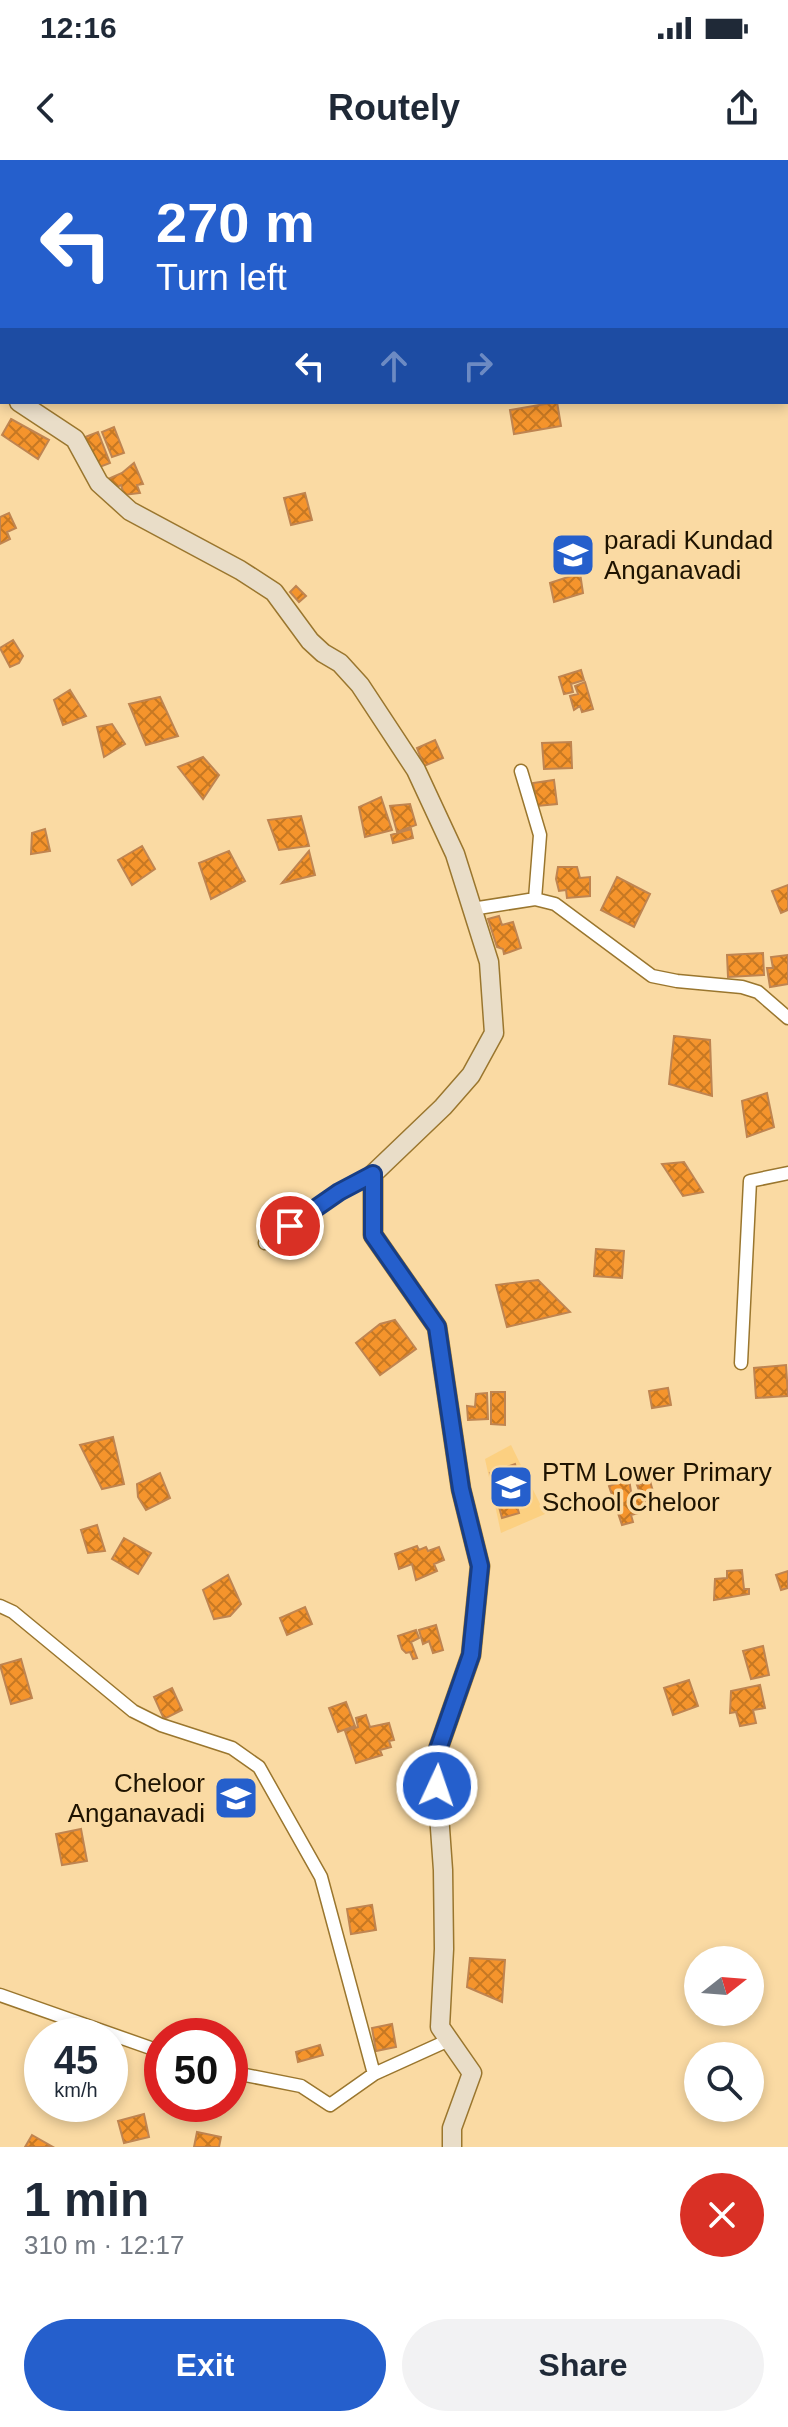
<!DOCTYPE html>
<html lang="en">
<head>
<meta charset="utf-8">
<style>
  body { margin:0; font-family:Helvetica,sans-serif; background:#f2f2f3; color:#1f2937; height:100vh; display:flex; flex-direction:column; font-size:30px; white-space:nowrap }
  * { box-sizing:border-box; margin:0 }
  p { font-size:26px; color:#747a83 }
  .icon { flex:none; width:44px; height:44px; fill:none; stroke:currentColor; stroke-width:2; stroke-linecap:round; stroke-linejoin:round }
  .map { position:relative; height:1987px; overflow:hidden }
  .panel { display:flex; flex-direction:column; background:#fff; flex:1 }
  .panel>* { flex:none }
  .guide { position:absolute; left:0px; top:0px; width:788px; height:244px; box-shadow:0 4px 12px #0003; background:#255fcc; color:#fff; overflow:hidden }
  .needle { width:52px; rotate:73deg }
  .fabs { position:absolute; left:684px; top:1786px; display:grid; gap:16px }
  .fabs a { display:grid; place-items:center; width:80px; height:80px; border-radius:50%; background:#fff; box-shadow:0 4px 12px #0003; font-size:40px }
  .speed { position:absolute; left:24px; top:1858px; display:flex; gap:16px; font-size:40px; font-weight:700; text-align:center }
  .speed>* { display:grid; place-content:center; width:104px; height:104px; border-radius:50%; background:#fff; box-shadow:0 4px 12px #0003; line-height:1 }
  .speed small { font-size:20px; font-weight:400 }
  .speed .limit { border:12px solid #d22; background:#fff; color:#111 }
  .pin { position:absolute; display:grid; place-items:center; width:68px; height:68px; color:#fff; margin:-34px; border:4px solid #fff; border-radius:50%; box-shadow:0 2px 8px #0007 }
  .me { position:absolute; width:88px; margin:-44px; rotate:3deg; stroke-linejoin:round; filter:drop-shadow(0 0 6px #0008) }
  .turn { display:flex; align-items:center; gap:28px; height:168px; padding:0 24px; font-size:36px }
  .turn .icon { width:104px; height:104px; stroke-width:2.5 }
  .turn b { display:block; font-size:56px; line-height:68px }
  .lanes { display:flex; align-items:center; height:76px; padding:0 24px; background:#0003; justify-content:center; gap:40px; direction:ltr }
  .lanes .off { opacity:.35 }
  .round { display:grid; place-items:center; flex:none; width:84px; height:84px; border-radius:42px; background:#f2f2f3 }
  .summary { display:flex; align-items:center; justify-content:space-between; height:136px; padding:0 24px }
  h1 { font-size:48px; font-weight:700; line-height:60px }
  .button { display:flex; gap:16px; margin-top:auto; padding:16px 24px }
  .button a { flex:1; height:92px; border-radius:48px; background:#255fcc; color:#fff; font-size:32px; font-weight:700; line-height:92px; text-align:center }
  .button a+a { background:#f2f2f3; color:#1f2937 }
  .status { display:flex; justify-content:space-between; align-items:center; height:56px; padding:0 40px; background:#fff; direction:ltr }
  .status svg { height:22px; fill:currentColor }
  header { display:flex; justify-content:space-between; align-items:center; height:104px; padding:0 24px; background:#fff; font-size:36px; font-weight:700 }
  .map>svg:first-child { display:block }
  .built { fill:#fcd081 }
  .building { fill:url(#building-cross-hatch); stroke:#bf8450; stroke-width:2 }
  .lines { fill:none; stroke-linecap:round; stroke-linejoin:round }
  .minor-casing { stroke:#9a762e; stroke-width:15 }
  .secondary-casing { stroke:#9a762e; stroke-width:21 }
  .minor { stroke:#fff; stroke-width:12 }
  .secondary { stroke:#e9ddc8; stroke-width:18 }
  .route-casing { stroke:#183e85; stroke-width:20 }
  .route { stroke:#255fcc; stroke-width:14 }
  .labels { text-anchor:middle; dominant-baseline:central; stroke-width:7; stroke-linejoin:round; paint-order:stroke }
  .poi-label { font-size:26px; fill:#1e1300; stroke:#fadaa3; text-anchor:start }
</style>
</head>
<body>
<div class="status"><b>12:16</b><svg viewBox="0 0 49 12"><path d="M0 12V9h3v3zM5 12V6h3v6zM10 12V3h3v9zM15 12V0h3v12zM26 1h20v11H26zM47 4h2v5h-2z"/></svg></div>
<header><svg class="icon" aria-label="back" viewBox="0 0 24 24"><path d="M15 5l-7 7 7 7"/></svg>Routely<svg class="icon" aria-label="share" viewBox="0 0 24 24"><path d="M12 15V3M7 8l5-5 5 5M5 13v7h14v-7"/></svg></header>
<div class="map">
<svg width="788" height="1987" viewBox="0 0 788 1987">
  <defs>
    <pattern id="building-cross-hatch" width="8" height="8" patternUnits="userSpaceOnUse" patternTransform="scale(2)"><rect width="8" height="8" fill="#f5942c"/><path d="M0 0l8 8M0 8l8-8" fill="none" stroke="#c67823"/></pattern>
  </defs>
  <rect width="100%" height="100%" fill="#fadaa3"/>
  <!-- built -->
  <path class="built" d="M511 1285 545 1354 501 1373 485 1299Z"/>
  <!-- building -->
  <path class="building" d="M557 242 561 266 514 274 510 250Z
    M11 259 49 280 38 299 2 275Z
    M114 267 124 293 112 297 102 272Z
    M98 272 110 303 97 308 85 277Z
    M134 303 143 324 137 325 140 333 124 335 121 325 112 329 108 319 122 313Z
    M305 333 312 360 291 365 284 338Z
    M9 353 16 368 7 372 10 379 0 384V357Z
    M580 413 583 433 554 442 550 423Z
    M296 426 306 436 299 442 290 432Z
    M13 480 23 496 19 503 10 507 0 488Z
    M581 510 584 520 571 524 573 532 564 534 559 517Z
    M585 522 593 549 582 552 580 546 574 550 570 536 578 534 575 526Z
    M70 530 86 556 63 565 54 540Z
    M160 537 178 576 146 585 129 544Z
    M112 564 125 584 104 597 97 567Z
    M435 580 443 598 424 606 417 588Z
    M571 582 572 608 544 609 542 583Z
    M203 597 219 615 203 639 178 607Z
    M554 620 557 644 537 646 533 623Z
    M381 637 392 670 365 677 359 647Z
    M410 644 416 665 397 672 390 646Z
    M301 656 309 686 279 690 268 660Z
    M45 669 50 691 31 694 32 673Z
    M411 669 413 678 393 683 391 675Z
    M142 686 155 709 132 725 118 700Z
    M229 691 245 721 211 739 199 703Z
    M309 691 315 715 282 723Z
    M558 707H577L580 718 590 717V736L567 738 566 730 559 731 556 719Z
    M617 717 650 734 634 767 601 750Z
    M788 725V750L781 753 772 731Z
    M499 756 502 765 513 762 521 788 504 794 503 789 497 787 488 759Z
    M763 793 764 815 728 817 727 795Z
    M788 795V824L770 827 767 808H773L771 797Z
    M674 876 710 880 712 936 669 924Z
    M767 933 774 967 747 977 742 941Z
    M684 1002 703 1032 683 1036 662 1004Z
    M596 1089 624 1091 622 1118 594 1116Z
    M538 1120 570 1152 507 1167 496 1125Z
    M395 1160 416 1189 380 1215 356 1183 380 1164Z
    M786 1205 788 1236 756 1238 754 1208Z
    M668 1228 671 1245 652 1248 649 1231Z
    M491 1232H505V1265L491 1264Z
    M487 1233 488 1259 468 1260 467 1246 475 1247 476 1234Z
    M113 1277 124 1324 102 1329 80 1285Z
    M515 1304 524 1338 515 1340 519 1353 502 1358 490 1313Z
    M160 1313 170 1338 146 1350 138 1337 137 1324Z
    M629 1319 632 1338 643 1334 647 1345 640 1347 642 1352 631 1355 633 1362 622 1365 609 1326Z
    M650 1321 654 1335 647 1339 645 1332 640 1333 637 1325Z
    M97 1365 105 1391 88 1393 81 1370Z
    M124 1378 151 1393 138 1414 112 1399Z
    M417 1386 419 1390 426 1387 428 1391 439 1387 444 1400 434 1404 437 1411 416 1420 412 1404 399 1409 395 1394Z
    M742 1410 744 1429H749V1434L714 1440 715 1419 727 1418V1411Z
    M788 1411V1428L781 1430 776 1415Z
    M228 1415 241 1444 230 1456 214 1459 203 1430Z
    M305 1447 312 1464 287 1475 280 1458Z
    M436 1465 443 1490 433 1493 429 1481 423 1484 419 1470Z
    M416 1470 419 1478 411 1482 417 1498 413 1499 410 1492 406 1493 402 1489 398 1476Z
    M763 1486 769 1515 751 1519 743 1491Z
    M21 1499 32 1538 11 1544 0 1505Z
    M689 1520 698 1546 673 1555 664 1528Z
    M760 1525 765 1548 753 1550 756 1563 740 1566 736 1552 730 1553 731 1531Z
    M172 1528 182 1550 164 1559 154 1537Z
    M346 1542 355 1566 338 1572 329 1548Z
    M366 1555 370 1567 389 1563 394 1580 389 1581 391 1587 380 1590 382 1595 356 1603 345 1571 358 1567 356 1558Z
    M81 1669 87 1701 62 1705 56 1674Z
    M372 1745 376 1770 351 1774 347 1749Z
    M470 1798 505 1800 502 1842 467 1827Z
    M392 1864 396 1887 376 1891 372 1868Z
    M320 1885 323 1895 298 1902 296 1892Z
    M144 1954 149 1977 124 1983 118 1961Z
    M197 1972 221 1977 219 1987H194Z
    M32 1975 53 1987H25Z"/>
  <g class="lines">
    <!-- minor casing -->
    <g class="minor-casing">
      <path id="minor" d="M261 2V0
        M426 2 427 0
        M521 611 540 675 535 739
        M472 749 535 739 555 744 652 816 677 821 742 827 758 832 788 858
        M265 1083 339 1032 373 1014
        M741 1203 750 1021 788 1013
        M0 1446 13 1452 133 1551 161 1565 232 1588 259 1607 321 1717 374 1914
        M0 1835 162 1892
        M230 1912 301 1926 330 1945 374 1914 449 1880"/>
    </g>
    <!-- secondary casing -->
    <g class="secondary-casing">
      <path id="secondary" d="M0 229 2 230
        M19 242 75 279 99 323 130 351 240 410 274 432 310 481 323 493 340 503 360 525 416 610 455 694 489 802 494 873 471 915 443 947 373 1014V1075L437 1167 461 1329 480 1406 471 1495 435 1598 443 1710 444 1789 440 1867 472 1913 452 1968V1987"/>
    </g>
    <!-- minor -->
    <use href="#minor" class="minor"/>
    <!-- secondary -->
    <use href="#secondary" class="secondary"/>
  </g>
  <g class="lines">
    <!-- route casing -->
    <g class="route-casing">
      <path id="route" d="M290 1066 339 1032 373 1014V1075L437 1167 461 1329 480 1406 471 1495 435 1598 437 1626"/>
    </g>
    <!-- route -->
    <use href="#route" class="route"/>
  </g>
  <!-- icons -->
  <defs>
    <g id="school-square" transform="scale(2.3)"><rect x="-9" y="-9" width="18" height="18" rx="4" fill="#255fcc" stroke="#fadaa3"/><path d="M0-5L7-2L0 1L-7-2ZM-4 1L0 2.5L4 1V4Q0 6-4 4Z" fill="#fff"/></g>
  </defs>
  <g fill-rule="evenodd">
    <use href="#school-square" x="573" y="395"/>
    <use href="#school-square" x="511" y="1327"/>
    <use href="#school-square" x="236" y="1638"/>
  </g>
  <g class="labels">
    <!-- poi labels -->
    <g class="poi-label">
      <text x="604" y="380">paradi Kundad<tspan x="604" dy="30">Anganavadi</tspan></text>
      <text x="542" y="1312">PTM Lower Primary<tspan x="542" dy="30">School Cheloor</tspan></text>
      <text x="205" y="1623" text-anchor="end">Cheloor<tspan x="205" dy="30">Anganavadi</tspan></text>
    </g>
  </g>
</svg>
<div class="fabs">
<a><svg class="needle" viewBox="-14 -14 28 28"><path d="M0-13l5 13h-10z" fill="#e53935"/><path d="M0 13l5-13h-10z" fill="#747a83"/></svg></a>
<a><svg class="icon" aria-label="search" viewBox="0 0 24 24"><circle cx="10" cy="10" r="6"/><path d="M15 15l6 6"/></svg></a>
</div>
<div class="speed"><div>45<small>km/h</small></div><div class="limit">50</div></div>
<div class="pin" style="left:290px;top:1066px;background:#d93025"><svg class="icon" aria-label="arrive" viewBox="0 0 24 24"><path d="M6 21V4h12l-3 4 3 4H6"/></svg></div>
<svg class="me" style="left:437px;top:1626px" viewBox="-20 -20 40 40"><circle r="17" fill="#255fcc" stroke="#fff" stroke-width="3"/><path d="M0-11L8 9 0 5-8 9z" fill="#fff"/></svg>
<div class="guide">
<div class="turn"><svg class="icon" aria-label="left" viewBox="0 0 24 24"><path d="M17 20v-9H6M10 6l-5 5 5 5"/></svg><div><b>270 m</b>Turn left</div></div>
<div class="lanes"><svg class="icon" aria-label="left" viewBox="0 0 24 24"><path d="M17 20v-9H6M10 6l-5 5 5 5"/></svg><svg class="icon off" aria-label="ahead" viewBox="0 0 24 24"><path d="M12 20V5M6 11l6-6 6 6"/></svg><svg class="icon off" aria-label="right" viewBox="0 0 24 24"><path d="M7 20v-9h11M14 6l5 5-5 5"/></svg></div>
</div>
</div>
<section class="panel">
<div class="summary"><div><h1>1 min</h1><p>310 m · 12:17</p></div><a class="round" style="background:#d93025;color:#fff"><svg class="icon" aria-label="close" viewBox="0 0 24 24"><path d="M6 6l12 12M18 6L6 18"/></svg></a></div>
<div class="button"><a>Exit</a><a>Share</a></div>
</section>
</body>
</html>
